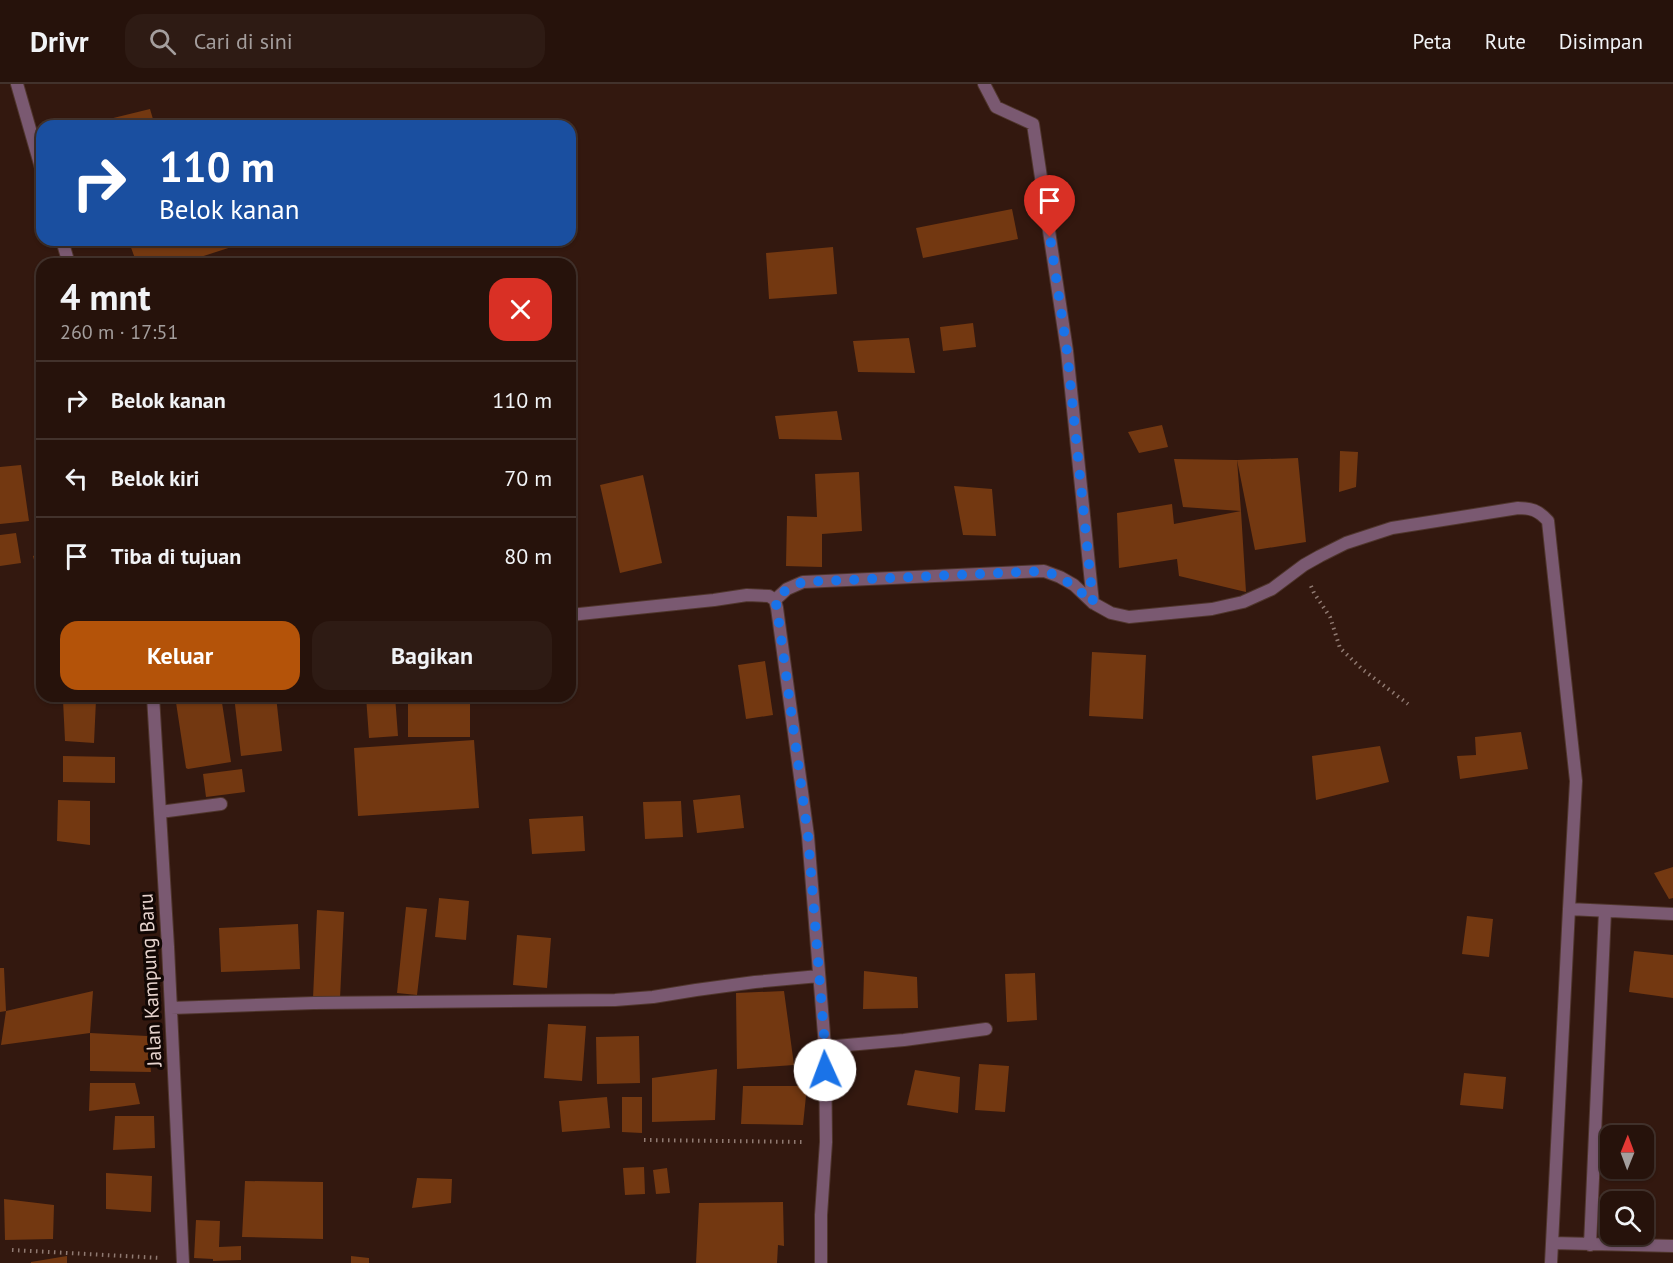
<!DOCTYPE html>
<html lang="id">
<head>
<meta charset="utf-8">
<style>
  body { margin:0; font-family:"PT Sans",sans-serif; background:#2e1b14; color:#f1f3f6; height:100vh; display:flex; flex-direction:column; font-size:22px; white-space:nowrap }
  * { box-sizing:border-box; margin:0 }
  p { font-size:20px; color:#a49e9d }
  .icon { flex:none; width:33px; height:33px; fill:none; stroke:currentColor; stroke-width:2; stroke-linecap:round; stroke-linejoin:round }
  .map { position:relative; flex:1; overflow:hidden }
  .details { position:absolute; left:36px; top:174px; width:540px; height:444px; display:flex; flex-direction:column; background:#26120b; border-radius:18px; box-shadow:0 2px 4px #0004,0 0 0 2px #42322c }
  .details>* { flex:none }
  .guide { position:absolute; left:36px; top:36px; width:540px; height:126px; border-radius:18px; box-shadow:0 2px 4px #0004,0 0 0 2px #42322c; background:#1a4fa0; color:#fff; overflow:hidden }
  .needle { width:39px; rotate:1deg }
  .tools { position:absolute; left:1600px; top:1041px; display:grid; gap:12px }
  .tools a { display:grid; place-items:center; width:54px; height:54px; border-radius:12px; background:#26120b; box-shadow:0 2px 4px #0004,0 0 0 2px #42322c; font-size:30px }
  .pin { position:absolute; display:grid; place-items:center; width:51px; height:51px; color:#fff; margin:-62px -26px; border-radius:50% 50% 50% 0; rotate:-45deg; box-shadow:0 0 6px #0007 }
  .pin .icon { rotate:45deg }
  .me { position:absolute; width:66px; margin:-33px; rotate:358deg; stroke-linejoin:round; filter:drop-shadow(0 0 4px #0008) }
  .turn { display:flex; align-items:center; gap:21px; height:126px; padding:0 24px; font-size:27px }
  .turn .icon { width:78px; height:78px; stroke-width:2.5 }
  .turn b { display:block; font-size:42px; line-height:51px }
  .round { display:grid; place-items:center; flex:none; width:63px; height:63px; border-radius:18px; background:#2e1b14 }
  .head { display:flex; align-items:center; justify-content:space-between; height:102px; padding:0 24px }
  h1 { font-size:36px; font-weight:600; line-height:45px }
  .cta { display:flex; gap:12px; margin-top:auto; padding:12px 24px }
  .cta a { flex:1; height:69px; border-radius:18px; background:#b45309; color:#fff; font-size:24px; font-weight:600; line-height:69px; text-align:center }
  .cta a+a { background:#2e1b14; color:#f1f3f6 }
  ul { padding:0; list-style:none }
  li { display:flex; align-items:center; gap:18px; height:78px; padding:0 24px; border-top:2px solid #42322c }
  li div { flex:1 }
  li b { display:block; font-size:22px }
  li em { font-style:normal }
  header { display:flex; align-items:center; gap:36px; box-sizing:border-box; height:84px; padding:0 30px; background:#26120b; border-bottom:2px solid #42322c }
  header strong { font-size:28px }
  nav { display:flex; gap:33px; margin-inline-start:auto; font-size:21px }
  .search { width:420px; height:54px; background:#2e1b14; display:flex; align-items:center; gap:15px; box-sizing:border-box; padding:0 21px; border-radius:18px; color:#a49e9d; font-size:22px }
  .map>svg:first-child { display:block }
  .building { fill:#733811 }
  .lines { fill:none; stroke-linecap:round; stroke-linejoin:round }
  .service-casing { stroke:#50362d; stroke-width:14 }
  .minor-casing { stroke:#50362d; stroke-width:14 }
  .path { stroke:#907a72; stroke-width:4; stroke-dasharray:1.5 4.5; stroke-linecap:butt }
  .service { stroke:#7a5971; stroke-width:12 }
  .minor { stroke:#7a5971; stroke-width:12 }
  .route { stroke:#1a73e8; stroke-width:10; stroke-dasharray:0 18 }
  .labels { text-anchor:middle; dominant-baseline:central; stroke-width:6; stroke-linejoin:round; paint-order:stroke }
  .street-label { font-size:20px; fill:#e6d3cd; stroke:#120704 }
</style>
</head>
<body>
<header>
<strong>Drivr</strong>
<div class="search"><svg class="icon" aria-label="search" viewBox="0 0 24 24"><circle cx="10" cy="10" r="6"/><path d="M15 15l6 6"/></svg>Cari di sini</div>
<nav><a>Peta</a><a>Rute</a><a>Disimpan</a></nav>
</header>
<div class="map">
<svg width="1673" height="1179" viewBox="0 0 1673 1179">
  <rect width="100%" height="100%" fill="#33180f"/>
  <!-- building -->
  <path class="building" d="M150 25 155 42H102L101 37Z
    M1012 125 1018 155 923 174 916 144Z
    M135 156H253L179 180H137L129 158Z
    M833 163 837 210 769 215 766 169Z
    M973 239 976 263 943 267 940 243Z
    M909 254 915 289 858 288 853 257Z
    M837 327 842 356 779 355 775 332Z
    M1162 341 1168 363 1139 369 1128 348Z
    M1340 367 1358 368 1356 403 1339 408Z
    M1298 374 1306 458 1255 466 1237 376Z
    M1174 375 1237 376 1241 427 1183 423Z
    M21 381 29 437 0 440V383Z
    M859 388 862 447 822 450V483L786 482 787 432 817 433 815 390Z
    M643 391 662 479 620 489 600 401Z
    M954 402 992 405 996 452 963 451Z
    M1172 420 1174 440 1241 427 1246 508 1179 492 1177 475 1119 484 1117 429Z
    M16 449 21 479 0 482V451Z
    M42 469V503H41L33 472Z
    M1092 568 1146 571 1143 635 1089 632Z
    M765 577 773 631 746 635 738 581Z
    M175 612H221L231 678 188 685 186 684Z
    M234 612H276L282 667 241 672Z
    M366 612H395L398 652 369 654Z
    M408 612H470V653H408Z
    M63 616H96L94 659 65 657Z
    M1521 648 1528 685 1460 695 1457 672 1476 671 1475 653Z
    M474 656 479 724 358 732 354 664Z
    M1380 662 1389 698 1316 716 1312 672Z
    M63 672 115 673V699L63 698Z
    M242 685 245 708 206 713 203 690Z
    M740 711 744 744 697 749 693 716Z
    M58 716 90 717V761L57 757Z
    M681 717 683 753 645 755 643 718Z
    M583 732 585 767 532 770 529 735Z
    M1673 783V814L1669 815 1654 789Z
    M439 814 469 817 466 856 435 853Z
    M406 823 427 825 417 911 397 909Z
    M317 826 344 828 340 915 313 914Z
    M1467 832 1493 835 1489 873 1462 870Z
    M298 840 300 885 221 888 219 844Z
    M517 851 551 854 547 904 513 901Z
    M1634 867 1673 871V914L1629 908Z
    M0 884H4L6 927 0 928Z
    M864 887 917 893 918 924 863 925Z
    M1035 889 1037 936 1007 938 1005 890Z
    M93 907 90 949 147 952 151 988 90 987V949L1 961 6 927Z
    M784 907 794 981 737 985 736 909Z
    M548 940 586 942 582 997 544 994Z
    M639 952 640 999 597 1000 596 953Z
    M979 980 1009 982 1005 1028 975 1026Z
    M717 985 715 1036 652 1038V994Z
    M915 986 960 993 958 1029 907 1021Z
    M1464 989 1506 993 1503 1025 1460 1021Z
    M90 999H135L140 1020 89 1027Z
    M743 1002H807L803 1041 741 1040Z
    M607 1013 610 1044 562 1048 559 1017Z
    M622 1013H642V1049L622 1048Z
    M115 1032H154L155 1064 113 1066Z
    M644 1083 645 1110 625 1111 623 1084Z
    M667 1084 670 1109 656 1110 653 1086Z
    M106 1089 152 1092 151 1128 106 1125Z
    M417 1094 452 1095 451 1119 412 1124Z
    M245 1097 323 1098V1155L242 1153Z
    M4 1115 54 1121 53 1155 5 1156Z
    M783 1118 784 1162 778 1161 777 1179H696L699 1119Z
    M196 1136 220 1137 219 1163 241 1162V1176L213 1177V1175L194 1174Z
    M67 1172V1179H31V1178Z
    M351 1172 369 1174V1179H351Z"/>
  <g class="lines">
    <!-- service casing -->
    <g class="service-casing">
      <path id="service" d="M160 728 221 720"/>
    </g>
    <!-- minor casing -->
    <g class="minor-casing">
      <path id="minor" d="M17 0 42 87
        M984 0 996 23 1033 40 1067 267 1093 519
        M62 156 69 180
        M775 516 787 505 803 498 1044 487 1060 493 1074 501 1093 519 1111 529 1129 533 1212 525 1243 518 1272 505 1304 481 1320 472 1346 459 1392 444 1518 424C1531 424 1538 426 1548 437L1576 697 1569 825 1673 830
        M570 531 714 516 747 511 769 512 775 516 777 524 808 752 825 963 826 1058 821 1131V1179
        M153 612 168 863 183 1179
        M171 924 314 919 615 916 653 913 696 906 755 898 819 892
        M825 963 904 956 986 945
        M1552 1159 1673 1162
        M1590 1161 1605 827
        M1551 1179 1569 825"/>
    </g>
    <!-- path -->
    <path class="path" d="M1311 502 1314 509 1330 533 1340 564 1362 585 1408 620
      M644 1056 804 1058
      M12 1166 161 1174"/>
    <!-- service -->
    <use href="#service" class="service"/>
    <!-- minor -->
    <use href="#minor" class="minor"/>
  </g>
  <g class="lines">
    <!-- route -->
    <path class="route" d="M825 986V963L808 752 777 524 775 516 787 505 803 498 1044 487C1065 494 1077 504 1093 519L1067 267 1050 153"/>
  </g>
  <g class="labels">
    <!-- street labels -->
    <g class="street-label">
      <text transform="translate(150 896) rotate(-93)">Jalan Kampung Baru</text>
    </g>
  </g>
</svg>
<div class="tools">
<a><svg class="needle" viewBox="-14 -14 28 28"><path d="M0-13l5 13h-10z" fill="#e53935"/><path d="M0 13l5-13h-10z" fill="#a49e9d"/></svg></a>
<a><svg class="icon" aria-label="search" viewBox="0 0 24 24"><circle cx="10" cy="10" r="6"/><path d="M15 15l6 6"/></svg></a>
</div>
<div class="pin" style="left:1050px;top:153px;background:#d93025"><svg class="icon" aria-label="arrive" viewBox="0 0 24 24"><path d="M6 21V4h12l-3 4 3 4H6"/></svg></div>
<svg class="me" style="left:825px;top:986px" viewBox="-20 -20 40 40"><circle r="19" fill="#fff"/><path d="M0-13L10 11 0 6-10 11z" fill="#1a73e8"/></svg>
<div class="guide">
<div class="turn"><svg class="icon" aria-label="right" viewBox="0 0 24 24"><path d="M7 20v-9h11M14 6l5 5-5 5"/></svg><div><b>110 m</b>Belok kanan</div></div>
</div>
<section class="details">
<div class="head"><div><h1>4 mnt</h1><p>260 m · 17:51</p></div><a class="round" style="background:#d93025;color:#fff"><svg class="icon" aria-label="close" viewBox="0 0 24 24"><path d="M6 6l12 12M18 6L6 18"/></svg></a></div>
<ul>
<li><svg class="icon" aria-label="right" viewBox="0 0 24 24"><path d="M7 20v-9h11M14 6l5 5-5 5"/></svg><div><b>Belok kanan</b></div><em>110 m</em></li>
<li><svg class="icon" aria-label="left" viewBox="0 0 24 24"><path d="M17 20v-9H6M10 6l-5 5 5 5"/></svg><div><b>Belok kiri</b></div><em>70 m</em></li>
<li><svg class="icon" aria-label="arrive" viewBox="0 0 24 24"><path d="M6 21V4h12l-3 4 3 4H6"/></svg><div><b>Tiba di tujuan</b></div><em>80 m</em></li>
</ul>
<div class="cta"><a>Keluar</a><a>Bagikan</a></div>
</section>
</div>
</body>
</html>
